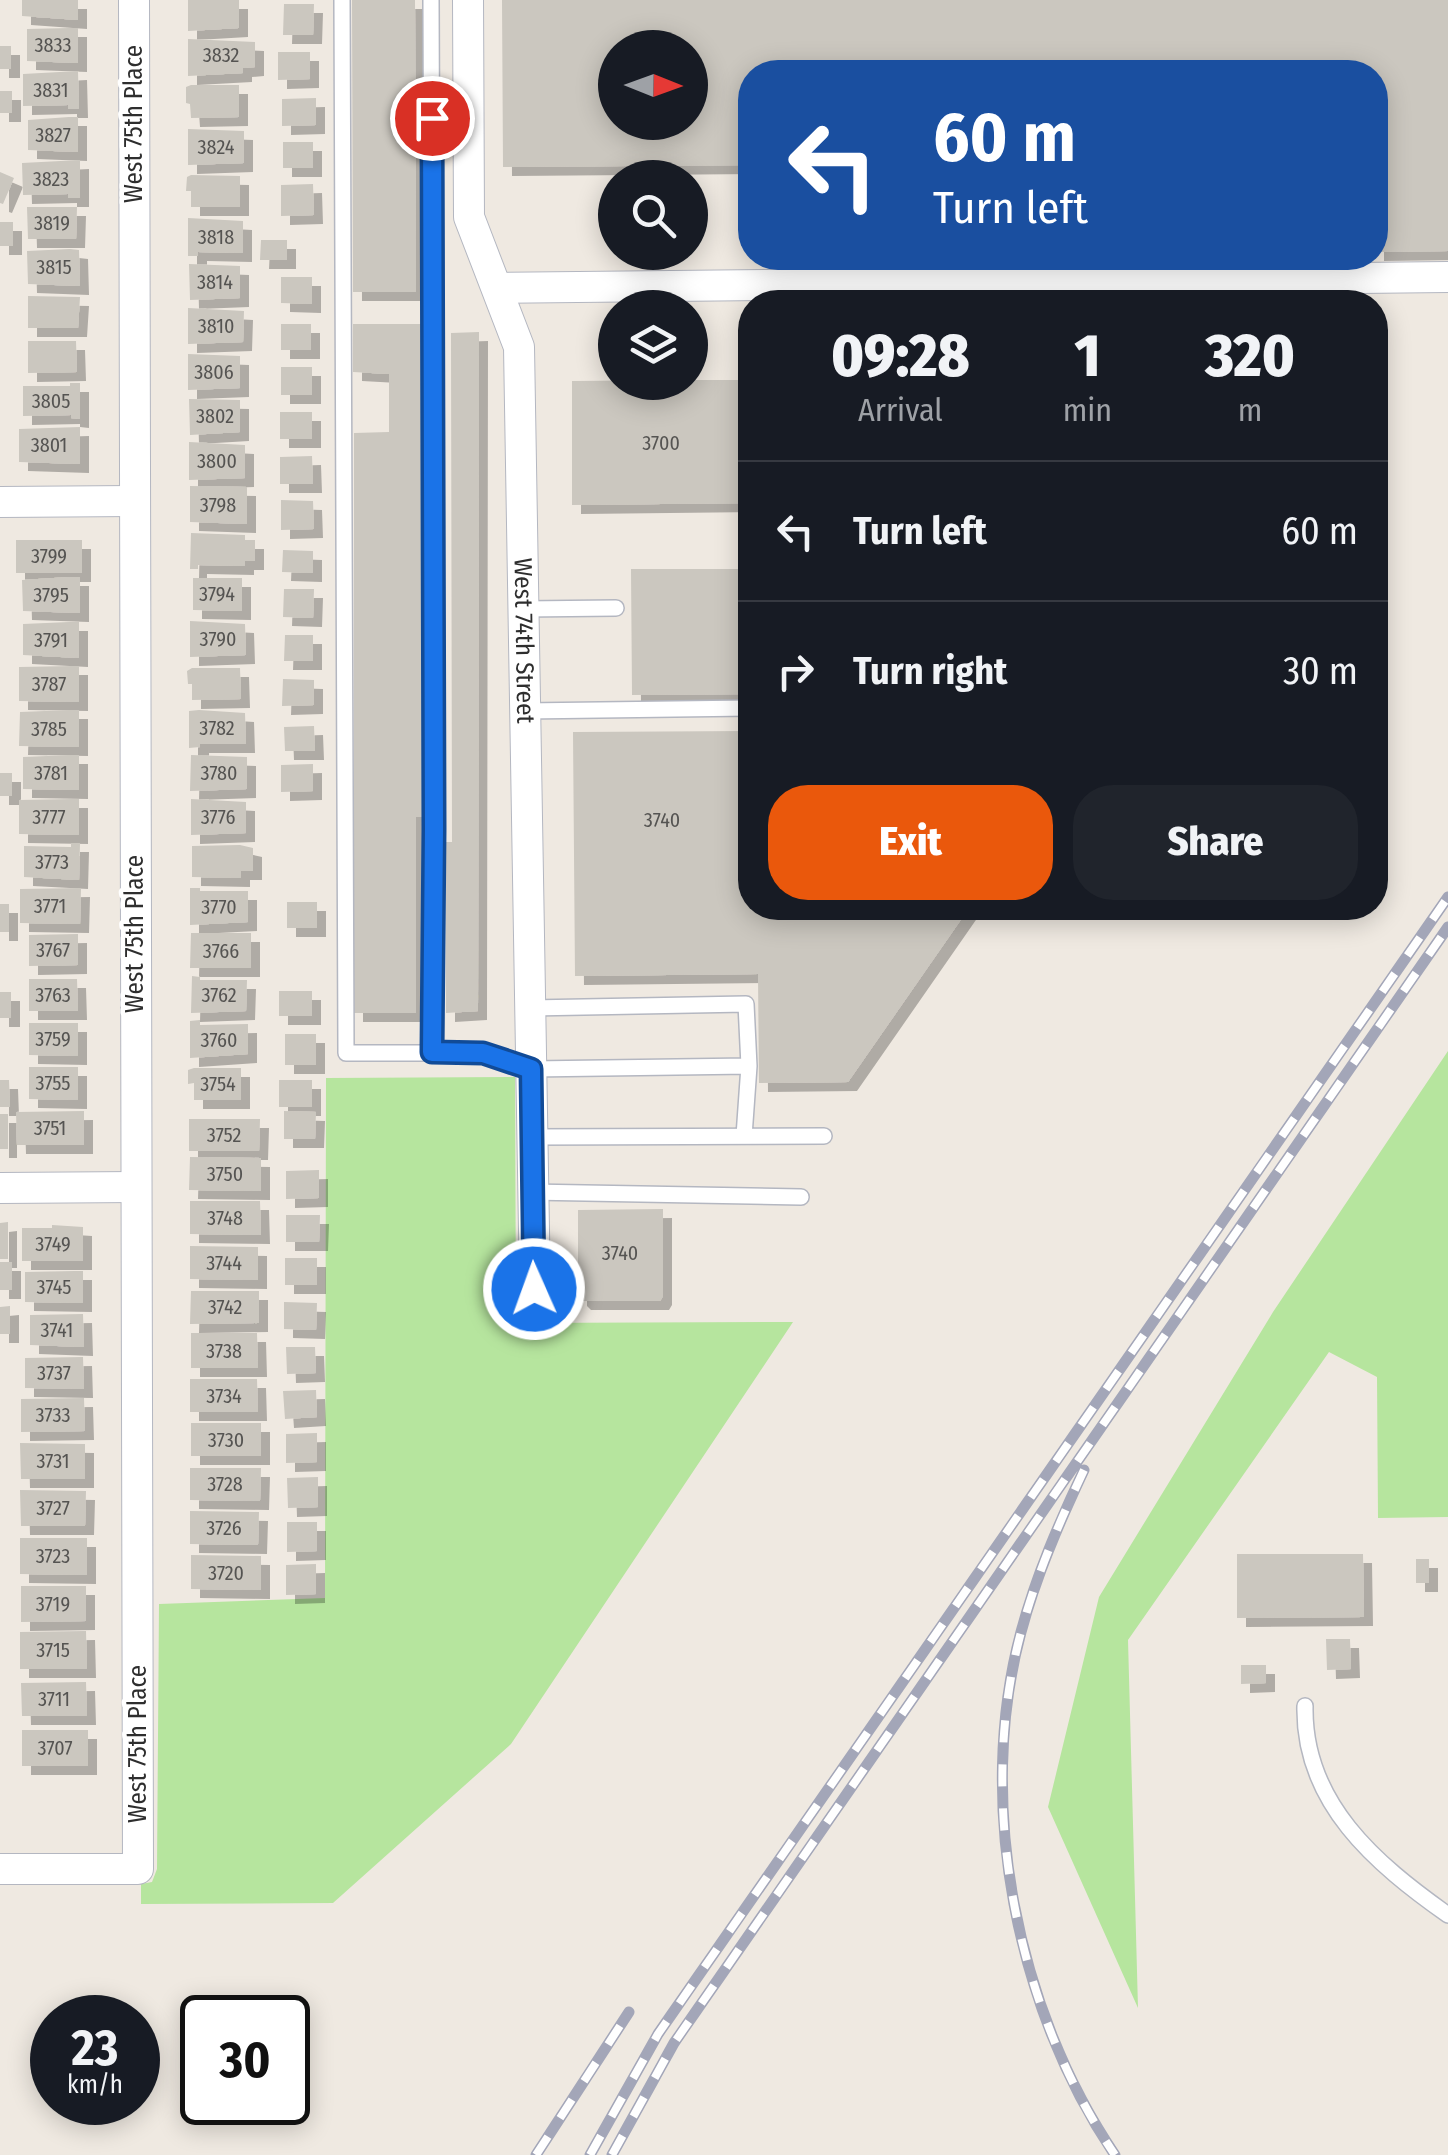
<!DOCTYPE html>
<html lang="en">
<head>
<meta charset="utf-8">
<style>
  body { margin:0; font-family:"Fira Sans Condensed",sans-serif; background:#20242c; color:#f1f3f6; height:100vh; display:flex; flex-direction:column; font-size:38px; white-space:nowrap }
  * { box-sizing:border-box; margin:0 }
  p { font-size:32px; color:#9ea1a6 }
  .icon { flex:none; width:55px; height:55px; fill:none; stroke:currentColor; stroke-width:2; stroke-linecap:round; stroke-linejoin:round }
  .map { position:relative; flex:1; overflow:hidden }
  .panel { position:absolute; left:738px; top:290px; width:650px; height:630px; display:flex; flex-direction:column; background:#171b24; border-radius:40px; box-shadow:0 5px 25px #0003 }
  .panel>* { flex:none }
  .hud { position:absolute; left:738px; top:60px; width:650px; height:210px; border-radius:40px; box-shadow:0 5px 25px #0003; background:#1a4fa0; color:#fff; overflow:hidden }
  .needle { width:65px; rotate:91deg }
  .tools { position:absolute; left:598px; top:30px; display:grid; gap:20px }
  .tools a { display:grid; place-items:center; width:110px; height:110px; border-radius:50%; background:#171b24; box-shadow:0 5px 25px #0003; font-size:50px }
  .speed { position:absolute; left:30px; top:1995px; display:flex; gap:20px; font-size:50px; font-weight:700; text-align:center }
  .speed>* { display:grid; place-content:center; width:130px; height:130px; border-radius:50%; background:#171b24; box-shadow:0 5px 25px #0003; line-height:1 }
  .speed small { font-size:25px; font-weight:400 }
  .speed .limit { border:5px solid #111; border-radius:15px; background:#fff; color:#111 }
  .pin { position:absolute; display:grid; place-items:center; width:85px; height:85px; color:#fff; margin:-42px; border:5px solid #fff; border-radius:50%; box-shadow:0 2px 10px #0007 }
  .me { position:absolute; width:110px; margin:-55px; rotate:358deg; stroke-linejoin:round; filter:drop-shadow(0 0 8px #0008) }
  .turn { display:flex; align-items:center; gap:35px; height:210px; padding:0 30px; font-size:45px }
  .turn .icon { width:130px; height:130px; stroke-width:2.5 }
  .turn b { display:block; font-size:70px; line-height:85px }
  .eta { display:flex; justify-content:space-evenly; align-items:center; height:170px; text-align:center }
  .eta b { font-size:60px; font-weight:800; line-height:70px }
  .primary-button { display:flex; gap:20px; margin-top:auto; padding:20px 30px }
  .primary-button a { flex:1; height:115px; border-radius:40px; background:#ea580c; color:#fff; font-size:40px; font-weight:800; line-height:115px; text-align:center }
  .primary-button a+a { background:#20242c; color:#f1f3f6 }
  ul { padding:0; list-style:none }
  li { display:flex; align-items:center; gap:30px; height:140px; padding:0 30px; border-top:2px solid #363941 }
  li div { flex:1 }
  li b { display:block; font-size:38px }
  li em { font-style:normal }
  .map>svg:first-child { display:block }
  .green { fill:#b6e59e }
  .building { fill:#cbc7bf; fill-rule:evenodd; filter:url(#shadow) }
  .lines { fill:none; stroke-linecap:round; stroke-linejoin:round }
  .service-casing { stroke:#b4b7c1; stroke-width:18 }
  .minor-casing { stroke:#b4b7c1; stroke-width:32 }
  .service { stroke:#fff; stroke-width:15 }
  .minor { stroke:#fff; stroke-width:30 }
  .rail-casing { stroke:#a3a6b8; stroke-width:11 }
  .rail { stroke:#fff; stroke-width:8; stroke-dasharray:22; stroke-linecap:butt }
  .route-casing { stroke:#114b97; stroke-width:25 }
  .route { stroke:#1a73e8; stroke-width:18 }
  .labels { text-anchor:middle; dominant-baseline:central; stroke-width:9; stroke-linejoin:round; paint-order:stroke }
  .number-label { font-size:20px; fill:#555452 }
  .street-label { font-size:25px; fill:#2e2e2e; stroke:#fff }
</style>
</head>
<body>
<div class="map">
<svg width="1448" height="2155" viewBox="0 0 1448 2155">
  <defs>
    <filter id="shadow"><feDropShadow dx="9" dy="9" stdDeviation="0" flood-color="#0004"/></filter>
  </defs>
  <rect width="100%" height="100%" fill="#efe9e1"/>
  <!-- green -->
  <path class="green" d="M1448 1051V1517L1378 1518 1377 1377 1329 1352 1128 1640 1138 2008 1048 1807 1099 1597 1273 1312Z
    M515 1077 516 1323 793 1322 511 1744 333 1903 141 1904V1884L152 1882 157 1869 159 1604 325 1598 326 1078Z"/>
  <!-- building -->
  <path class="building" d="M22 0H78V20L22 16Z
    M188 0H239V28L188 31Z
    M352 0H415L416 292H353Z
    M502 0H1448V251L1375 252V72H750V165L503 167ZM615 48H690V122H615Z
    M284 4H314L313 35H283Z
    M69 28H78V63L27 61V29Z
    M188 39 255 42V67L243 68V73L188 76Z
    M0 46H11V69H0Z
    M278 52H310V79L278 80Z
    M78 71 79 109H68V105L23 106V74Z
    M191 85H239V117L191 118 190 104 186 103V87Z
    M0 91H12V113H0Z
    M316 98V125L282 126V99Z
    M69 117H78V152L28 150V120Z
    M188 129 244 131V163L188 165Z
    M283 142H313V168H283Z
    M80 160V198H68V194L23 195 22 163Z
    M0 172 14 178 3 204 0 203Z
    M191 175 240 176V207H191V191H186L187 177Z
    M313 184 314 215 281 216V185Z
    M27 207H77L76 239H28Z
    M188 218 243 221V253L198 252V256H188Z
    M0 222H13V246H0Z
    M261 240H287V260H260Z
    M70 249 79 250 80 286 28 284 27 251Z
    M189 264 240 266V298L190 300Z
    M281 277H312V304L281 303Z
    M28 296 80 297 78 328H28Z
    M188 308 244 311 243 342 188 344Z
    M281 324H311V350H281Z
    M353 324H422V817H416V1013H354V433L389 432V374L353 372Z
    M479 332 478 1011 446 1013V842H452L451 333Z
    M28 341H76L77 372 28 373Z
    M188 354 240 356V388L188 390Z
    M281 367H312V395H281Z
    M690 380H750V503L572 505V381Z
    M70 383H80V419L71 418V415L23 416V386H70Z
    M189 399 240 400V432L190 435Z
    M280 412H312V439H280Z
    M80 427V464L19 462V429Z
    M189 442 245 445V478L189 480Z
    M312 456 313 484H280V457Z
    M190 486 247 487V524L190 522Z
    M281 500 313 501 314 529 281 530Z
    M191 533 245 535V540H255V561H245V566L198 565V569H190Z
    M16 540H82V573H16Z
    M283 550 313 551V573L282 572Z
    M631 569H750V694L632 695Z
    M70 577H80V613L23 611 22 580Z
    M193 578H242V611L193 610Z
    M284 589H314L313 618 283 617Z
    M190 621 245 624 246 655 190 657Z
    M69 622H79V658L23 655V624Z
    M285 635H313V661H284Z
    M72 666H79V702L19 701V667Z
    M192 668H240L241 699 192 700V684H188L187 671Z
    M283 679 314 680V705L282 706Z
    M70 710H79V747L19 746 20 712Z
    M199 710 245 713 246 744H200V747L189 748V711Z
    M314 726 315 751H285L284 727Z
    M750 731V908H969L848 1082 759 1083 758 974 575 976 573 732Z
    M71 755H79V790L23 789V757Z
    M191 755 247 757V789L190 791Z
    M313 764V791L281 792V765Z
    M0 773H12V796H0Z
    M72 799H79V835L19 834V800Z
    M191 799 246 802V833L191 835Z
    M71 843H80L79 880 24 877V846L71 847Z
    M240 845 253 848V871H241V878L192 877V846Z
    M81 888 80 924 20 923V889Z
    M190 888H200V891H248V922L190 925Z
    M287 902H317V928H287Z
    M0 904H9V932H0Z
    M191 933H251V968H190Z
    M78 934V965L29 966V935Z
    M192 976 200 977V980H247L246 1011 191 1013Z
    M29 979H77L78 1011H29Z
    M279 991H312V1016H279Z
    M0 992H11V1018H0Z
    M200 1020V1025L248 1024V1054L190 1058V1021Z
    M29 1023H78V1056L29 1055Z
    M285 1034H316V1065H285Z
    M29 1067H78V1100L29 1099Z
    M194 1068H241V1100H194V1083L188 1084V1070Z
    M0 1080H9L10 1107H0Z
    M279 1080H312V1107H279Z
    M84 1111V1145H17L16 1112Z
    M284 1111 316 1112 315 1139H284Z
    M0 1114H8V1149H0Z
    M189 1119H260L259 1151H189Z
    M190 1157 261 1158V1191L189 1190Z
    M319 1170V1198L286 1199V1171Z
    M190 1201H260L261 1235 190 1234Z
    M663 1209V1296L660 1301H582L578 1297V1210Z
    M286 1215H320L319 1242H286Z
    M8 1222V1259H0V1223Z
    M52 1225 83 1227V1261H22V1228H52Z
    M190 1246 258 1247V1280L190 1279Z
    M285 1258H317V1285H285Z
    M0 1262H12V1290H0Z
    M75 1271H83V1303L25 1302V1272Z
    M191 1291H259V1323L190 1324Z
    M284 1302 317 1303 316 1330 284 1329Z
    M10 1306V1334H0V1307Z
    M83 1314 84 1347 30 1345V1315Z
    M191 1333H257L258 1368H191Z
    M286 1347H315L316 1373 287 1374Z
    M83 1357 84 1389 25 1388V1358Z
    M190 1379H257L258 1412H190Z
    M316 1390 317 1417 285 1419 283 1391Z
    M84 1398 85 1431 21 1432V1399Z
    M191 1423H261V1456H191Z
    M317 1433V1462L286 1463V1434Z
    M20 1443 85 1444V1479H21Z
    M190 1468H261L260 1501 190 1500Z
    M318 1477V1507L288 1508 287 1478Z
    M20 1490 86 1491 85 1526H21Z
    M190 1511 259 1512 258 1545 190 1544Z
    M287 1522H317V1551L287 1552Z
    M20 1538H87V1575L20 1574Z
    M1237 1554H1363L1364 1617 1237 1618Z
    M191 1555 261 1556V1590L191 1589Z
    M1416 1559H1429V1583H1416Z
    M316 1564V1594L286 1595V1565Z
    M21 1586H86V1621L21 1622Z
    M86 1631 87 1669H20V1632Z
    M1326 1639H1350L1351 1669 1327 1670Z
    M1241 1665H1266V1683L1241 1684Z
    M86 1682 87 1716H22L21 1683Z
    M22 1730H88V1766H22Z"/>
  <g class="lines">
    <!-- service casing -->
    <g class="service-casing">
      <path id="service" d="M342 0 346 1053H483L531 1069 749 1066 744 1136
        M431 0 434 829 432 1053
        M523 609 616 608
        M525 711 750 708
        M530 1008 746 1004 749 1066
        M532 1137 824 1136
        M530 1192 801 1197
        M1305 1706C1303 1803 1376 1864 1448 1915"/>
    </g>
    <!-- minor casing -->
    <g class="minor-casing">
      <g id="minor">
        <path id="s1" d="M468 0 469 217 519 347 535 1289"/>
        <path d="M497 288 1448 277"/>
        <path d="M0 502 133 501"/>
        <path d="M0 1188 136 1187"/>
        <path d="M0 1869H138L134 0"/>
      </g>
    </g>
    <!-- service -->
    <use href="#service" class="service"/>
    <!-- minor -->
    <use href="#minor" class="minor"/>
    <!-- rail casing -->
    <g class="rail-casing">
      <path id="rail" d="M1084 1470C1059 1523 1036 1576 1021 1632 975 1803 1017 2011 1115 2155
        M536 2155 629 2012
        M590 2155 658 2034 1448 897
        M612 2155 674 2043 1448 927"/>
    </g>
    <!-- rail -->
    <use href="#rail" class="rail"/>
  </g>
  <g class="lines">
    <!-- route casing -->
    <g class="route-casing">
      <path id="route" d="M432 118 434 829 432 1052 483 1053 531 1069 534 1289"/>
    </g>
    <!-- route -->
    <use href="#route" class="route"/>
  </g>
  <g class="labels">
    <!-- number labels -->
    <g class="number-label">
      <text x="53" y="45">3833</text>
      <text x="221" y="55">3832</text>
      <text x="51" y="90">3831</text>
      <text x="53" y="135">3827</text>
      <text x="216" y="147">3824</text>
      <text x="51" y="179">3823</text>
      <text x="52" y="223">3819</text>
      <text x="216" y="237">3818</text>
      <text x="54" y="267">3815</text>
      <text x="215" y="282">3814</text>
      <text x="216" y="326">3810</text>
      <text x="214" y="372">3806</text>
      <text x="51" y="401">3805</text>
      <text x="215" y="416">3802</text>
      <text x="661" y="443">3700</text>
      <text x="49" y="445">3801</text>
      <text x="217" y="461">3800</text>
      <text x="218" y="505">3798</text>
      <text x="49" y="556">3799</text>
      <text x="217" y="594">3794</text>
      <text x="51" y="595">3795</text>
      <text x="218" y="639">3790</text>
      <text x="51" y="640">3791</text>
      <text x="49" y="684">3787</text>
      <text x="217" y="728">3782</text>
      <text x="49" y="729">3785</text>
      <text x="51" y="773">3781</text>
      <text x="219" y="773">3780</text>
      <text x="49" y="817">3777</text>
      <text x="218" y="817">3776</text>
      <text x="662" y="820">3740</text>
      <text x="52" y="862">3773</text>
      <text x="50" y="906">3771</text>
      <text x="219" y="907">3770</text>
      <text x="53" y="950">3767</text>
      <text x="221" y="951">3766</text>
      <text x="53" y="995">3763</text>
      <text x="219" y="995">3762</text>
      <text x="53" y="1039">3759</text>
      <text x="219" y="1040">3760</text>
      <text x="53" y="1083">3755</text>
      <text x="218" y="1084">3754</text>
      <text x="50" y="1128">3751</text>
      <text x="224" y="1135">3752</text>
      <text x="225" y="1174">3750</text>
      <text x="225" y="1218">3748</text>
      <text x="53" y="1244">3749</text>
      <text x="620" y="1253">3740</text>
      <text x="224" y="1263">3744</text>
      <text x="54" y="1287">3745</text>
      <text x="225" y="1307">3742</text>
      <text x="57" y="1330">3741</text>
      <text x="224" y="1351">3738</text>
      <text x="54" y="1373">3737</text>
      <text x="224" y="1396">3734</text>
      <text x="53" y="1415">3733</text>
      <text x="226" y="1440">3730</text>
      <text x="53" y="1461">3731</text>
      <text x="225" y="1484">3728</text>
      <text x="53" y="1508">3727</text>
      <text x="224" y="1528">3726</text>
      <text x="53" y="1556">3723</text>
      <text x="226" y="1573">3720</text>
      <text x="53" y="1604">3719</text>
      <text x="53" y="1650">3715</text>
      <text x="54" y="1699">3711</text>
      <text x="55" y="1748">3707</text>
    </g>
    <!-- street labels -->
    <g class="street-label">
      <text transform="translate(134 124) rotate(-90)">West 75th Place</text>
      <text stroke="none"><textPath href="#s1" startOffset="650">West 74th Street</textPath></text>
      <text transform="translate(135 934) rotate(-90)">West 75th Place</text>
      <text transform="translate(138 1744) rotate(-90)">West 75th Place</text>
    </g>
  </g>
</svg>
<div class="tools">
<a><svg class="needle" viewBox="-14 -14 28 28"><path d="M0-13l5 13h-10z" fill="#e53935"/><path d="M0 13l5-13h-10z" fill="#9ea1a6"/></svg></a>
<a><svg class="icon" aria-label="search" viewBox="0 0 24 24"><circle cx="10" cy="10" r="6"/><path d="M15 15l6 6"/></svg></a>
<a><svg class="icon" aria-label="layers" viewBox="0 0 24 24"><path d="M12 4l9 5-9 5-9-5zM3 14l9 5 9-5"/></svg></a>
</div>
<div class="speed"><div>23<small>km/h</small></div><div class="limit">30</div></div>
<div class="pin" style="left:432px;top:118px;background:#d93025"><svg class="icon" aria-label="arrive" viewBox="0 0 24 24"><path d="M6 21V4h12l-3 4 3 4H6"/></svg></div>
<svg class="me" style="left:534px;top:1289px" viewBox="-20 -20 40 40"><circle r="17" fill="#1a73e8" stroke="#fff" stroke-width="3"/><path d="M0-11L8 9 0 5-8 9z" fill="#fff"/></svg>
<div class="hud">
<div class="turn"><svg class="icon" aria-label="left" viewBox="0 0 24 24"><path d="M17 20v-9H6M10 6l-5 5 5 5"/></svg><div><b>60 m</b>Turn left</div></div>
</div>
<section class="panel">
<div class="eta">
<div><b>09:28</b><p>Arrival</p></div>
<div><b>1</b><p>min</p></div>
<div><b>320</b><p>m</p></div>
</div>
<ul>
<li><svg class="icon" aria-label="left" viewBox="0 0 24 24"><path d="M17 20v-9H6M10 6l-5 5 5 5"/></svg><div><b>Turn left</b></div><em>60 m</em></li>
<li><svg class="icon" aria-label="right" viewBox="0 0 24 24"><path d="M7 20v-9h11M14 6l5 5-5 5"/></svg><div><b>Turn right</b></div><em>30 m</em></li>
</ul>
<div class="primary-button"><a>Exit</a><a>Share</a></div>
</section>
</div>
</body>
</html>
